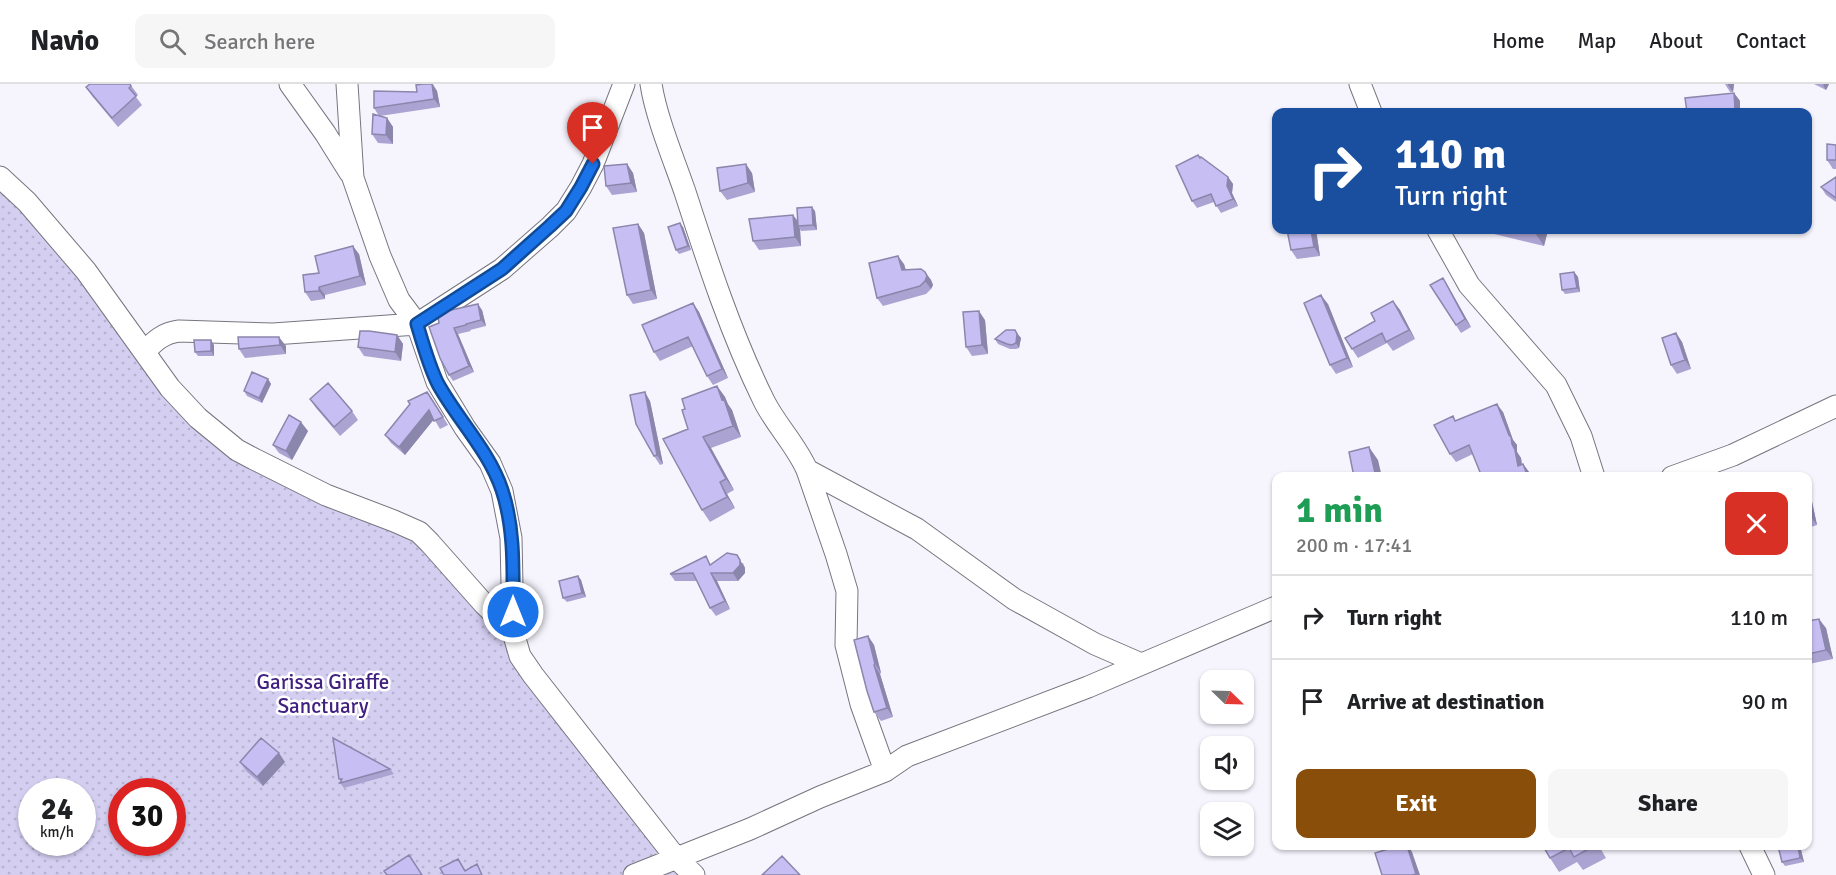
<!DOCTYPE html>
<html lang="en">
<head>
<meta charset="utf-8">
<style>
  body { margin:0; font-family:Signika,sans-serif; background:#f6f6f6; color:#202124; height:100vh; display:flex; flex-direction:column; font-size:22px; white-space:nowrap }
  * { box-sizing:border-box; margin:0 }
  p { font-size:20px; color:#757577 }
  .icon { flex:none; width:33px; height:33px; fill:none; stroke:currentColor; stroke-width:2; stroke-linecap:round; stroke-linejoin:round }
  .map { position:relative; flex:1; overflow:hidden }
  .side { position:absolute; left:1272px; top:388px; width:540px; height:378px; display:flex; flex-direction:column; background:#fff; border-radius:12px; box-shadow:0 2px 4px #0004 }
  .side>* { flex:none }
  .hud { position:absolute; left:1272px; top:24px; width:540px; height:126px; border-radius:12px; box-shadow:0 2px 4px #0004; background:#1a4fa0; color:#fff; overflow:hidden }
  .needle { width:39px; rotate:113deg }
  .tools { position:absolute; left:1200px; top:586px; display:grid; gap:12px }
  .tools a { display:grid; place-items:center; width:54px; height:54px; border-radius:12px; background:#fff; box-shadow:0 2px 4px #0004; font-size:30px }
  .speed { position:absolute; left:18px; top:694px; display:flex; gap:12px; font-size:30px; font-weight:700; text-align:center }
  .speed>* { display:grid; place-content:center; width:78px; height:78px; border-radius:50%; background:#fff; box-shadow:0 2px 4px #0004; line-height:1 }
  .speed small { font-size:15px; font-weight:400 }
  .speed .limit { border:9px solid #d22; background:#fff; color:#111 }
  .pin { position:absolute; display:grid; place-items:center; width:51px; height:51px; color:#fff; margin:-62px -26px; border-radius:50% 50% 50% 0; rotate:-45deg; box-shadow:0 0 6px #0007 }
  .pin .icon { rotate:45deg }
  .me { position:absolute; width:66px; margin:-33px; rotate:0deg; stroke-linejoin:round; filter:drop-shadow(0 0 4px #0008) }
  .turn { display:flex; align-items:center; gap:21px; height:126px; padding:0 24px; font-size:27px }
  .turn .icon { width:78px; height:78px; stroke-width:2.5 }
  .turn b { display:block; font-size:42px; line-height:51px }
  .round { display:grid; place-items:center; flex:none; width:63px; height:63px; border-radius:12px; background:#f6f6f6 }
  .headline { display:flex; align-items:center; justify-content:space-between; height:102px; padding:0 24px }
  h1 { font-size:36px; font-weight:700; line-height:45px; color:#1e9e55 }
  .button { display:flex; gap:12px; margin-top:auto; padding:12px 24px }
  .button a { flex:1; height:69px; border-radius:12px; background:#894e09; color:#fff; font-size:24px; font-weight:700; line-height:69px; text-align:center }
  .button a+a { background:#f6f6f6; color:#202124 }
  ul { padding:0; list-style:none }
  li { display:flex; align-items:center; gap:18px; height:84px; padding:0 24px; border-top:2px solid #e0e0e0 }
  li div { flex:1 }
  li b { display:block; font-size:22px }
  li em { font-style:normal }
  header { display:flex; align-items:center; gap:36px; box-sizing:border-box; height:84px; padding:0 30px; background:#fff; border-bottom:2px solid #e0e0e0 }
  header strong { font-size:28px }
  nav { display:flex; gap:33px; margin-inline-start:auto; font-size:21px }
  .search { width:420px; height:54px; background:#f6f6f6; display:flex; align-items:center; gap:15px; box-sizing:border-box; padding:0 21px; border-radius:12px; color:#757577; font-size:22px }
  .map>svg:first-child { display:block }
  .park { fill:url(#park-dots); fill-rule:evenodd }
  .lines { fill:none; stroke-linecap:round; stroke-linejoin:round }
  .minor-casing { stroke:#77767f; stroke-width:23 }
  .minor { stroke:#fff; stroke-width:21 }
  .wall { fill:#aba4d2 }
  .shaded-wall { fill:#8b86ab }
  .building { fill:#c7bff4; stroke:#8b86ab; stroke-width:1.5 }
  .route-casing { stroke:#114b97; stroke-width:15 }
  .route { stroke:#1a73e8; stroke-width:10 }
  .labels { text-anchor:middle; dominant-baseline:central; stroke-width:5; stroke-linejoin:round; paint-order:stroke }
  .park-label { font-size:21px; fill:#402081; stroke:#fff }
</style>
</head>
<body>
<header>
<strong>Navio</strong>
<div class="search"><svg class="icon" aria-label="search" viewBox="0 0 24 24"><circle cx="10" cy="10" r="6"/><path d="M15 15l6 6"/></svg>Search here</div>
<nav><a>Home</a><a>Map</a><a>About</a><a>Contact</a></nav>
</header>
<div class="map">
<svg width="1836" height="791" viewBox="0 0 1836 791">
  <defs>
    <pattern id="park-dots" width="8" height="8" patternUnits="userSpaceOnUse" patternTransform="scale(1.5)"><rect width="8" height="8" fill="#d4cff1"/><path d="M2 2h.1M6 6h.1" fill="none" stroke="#b6b2cf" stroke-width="1.8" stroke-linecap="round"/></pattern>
  </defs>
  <rect width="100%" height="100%" fill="#f6f5fe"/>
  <!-- park -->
  <path class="park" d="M0 93 198 334 430 459 694 791H0ZM32 708H82V759H32ZM122 708H172V759H122Z"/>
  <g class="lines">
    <!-- minor casing -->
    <g class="minor-casing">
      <path id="minor" d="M290 0 325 49 350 89
        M347 0 353 94 380 172 399 216 417 240 437 298 465 344 490 379 502 407 511 454 513 548 520 572 533 591 676 774 694 791
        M651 0C656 33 674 76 685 108 708 179 731 250 764 317 776 341 796 361 807 386L917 445 1014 515 1095 560 1141 580
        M1360 0 1371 28
        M0 93 27 118 86 187 170 304 198 334 237 366 254 375 326 411 394 437 419 448 430 459 484 520 513 548
        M1438 146 1469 201 1556 301 1581 352 1594 393
        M145 267C155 257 163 249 179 247L273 250 417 240 502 185 550 143 566 127 581 103 593 80 624 0
        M807 386 836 470 847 507 846 561 861 620 885 687
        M1672 393 1733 371 1836 322
        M1750 762 1764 791
        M634 791 750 745 820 713 885 687 907 672 1088 603 1276 523"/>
    </g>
    <!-- minor -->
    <use href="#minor" class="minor"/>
  </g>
  <!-- wall -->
  <path class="wall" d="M130 0 138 11 136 13 142 21 118 43 92 12 86 3Z
    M423 0H433L437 7 440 23 380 32 387 34 393 43V60L378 59 372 50 379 32 374 24 417 8Z
    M1725 0H1734L1733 8H1730Z
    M1814 0H1829L1826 6Z
    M1734 9 1740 17V28H1687Z
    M1836 61V85H1833L1827 76Z
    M1200 74 1228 93 1233 100 1232 109 1238 122 1221 129 1214 118 1197 124 1192 117Z
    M627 80 633 89 637 108 612 111 606 102Z
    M752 89 755 108 727 116 720 107Z
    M1836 93V118L1826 111 1821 103Z
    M815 127 817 146 801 147 800 145 801 162 759 166 753 157 793 131 798 137Z
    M638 140 644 149 657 215 633 220 627 211Z
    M683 143 691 166 679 170 676 166Z
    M1287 146H1316L1320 172 1297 175 1291 166Z
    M1484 146H1548L1544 162 1486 148Z
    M359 170 366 201 325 211V215L311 217 305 208 319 189Z
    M904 180 906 186 925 188 931 196 933 201 931 205 926 210 883 222 877 214Z
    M1574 188 1578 193 1580 208 1565 210 1562 206Z
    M1443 194 1448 202 1471 243 1461 249 1430 201Z
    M1393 217 1400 226 1415 255 1393 267 1387 259 1358 274 1352 265 1375 237Z
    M693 219 699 228 728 294 713 301 707 292 693 262 660 277 654 268Z
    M1328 220 1353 283 1336 290 1330 281Z
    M482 226 486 242 470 246 471 247 458 250 474 288 453 297 449 291 429 243Z
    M985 236 988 270 972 272 966 263Z
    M1015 246 1021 254 1019 264 1016 265H1010L998 260 995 255Z
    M1676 249 1682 258 1691 285 1677 290 1671 281Z
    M397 251 403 260 401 277 364 272 358 263Z
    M238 253 286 262V270L245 274 239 265Z
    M214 261V272H198L195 268Z
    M268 295 271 300 262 319 247 312 244 307Z
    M717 302 725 313 727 320 732 326 741 353 711 364 734 406 727 410 735 424 710 438 702 426 685 325Z
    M310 315 352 327 358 336 340 352 316 324Z
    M433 316 448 341 440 345 434 335 405 371 391 359 385 351Z
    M650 317 663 380 660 381 654 372Z
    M1503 328 1513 356 1517 361V368L1521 374 1522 381 1523 380 1529 388 1473 370 1456 378 1450 370 1456 337Z
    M308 347 292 376 279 369 273 361Z
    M1808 399 1817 441 1811 443 1812 450 1808 452Z
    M743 479 745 484V489L738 497H717L730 525 716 532 710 524 697 497H675L670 490Z
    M578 492 581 496 586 513 567 518 563 514Z
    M1808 537 1826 544 1833 575 1809 580 1808 579Z
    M868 552 874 561 881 589 880 590 893 633 881 637 874 628Z
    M240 678H285L263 702 246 687Z
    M390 685 394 690 344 704 340 699 341 697 339 695Z
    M1543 762H1599L1606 774 1583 786 1577 778 1559 788 1550 774Z
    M1800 762 1804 778 1785 782 1782 778Z"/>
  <!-- shaded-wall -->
  <path class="shaded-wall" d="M432 0 437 7 440 23 434 15Z
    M1728 0H1734L1733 8 1728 1Z
    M1824 0H1829L1826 6 1823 1Z
    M1734 9 1740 17V28H1737L1735 25Z
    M387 34 393 43V60L386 51Z
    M627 80 633 89 637 108 631 99Z
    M746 80 752 89 755 108 748 99Z
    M1228 93 1233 100 1232 109 1238 122 1233 115 1227 102Z
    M812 123 815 127 817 146 813 141Z
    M793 131 799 140 798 142 800 145 801 162 795 153Z
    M680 139 683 143 691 166 688 162Z
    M638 140 644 149 657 215 651 206Z
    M1311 146H1316L1320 172 1314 163Z
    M1535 146H1548L1544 162 1535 149Z
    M353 162 359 170 366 201 360 192Z
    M898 172 904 180 908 195 902 186Z
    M925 188 931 196 933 201 931 205 925 197Z
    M1574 188 1578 193 1580 208 1577 204Z
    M1443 194 1448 202 1471 243 1465 235Z
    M319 203 325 211V215L319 207Z
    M1321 211 1328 220 1353 283 1347 274Z
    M1393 217 1400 226 1415 255 1409 246Z
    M693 219 699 228 728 294 722 285Z
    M478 220 482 226 486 242 481 236Z
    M979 227 985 236 988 270 982 261Z
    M454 244 458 250 474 288 469 282Z
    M1676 249 1682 258 1691 285 1685 276Z
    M1017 250 1021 254 1019 264 1016 259Z
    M397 251 403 260 401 277 395 268Z
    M279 253 286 262V270L280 261Z
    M211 256 214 261V272L211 267Z
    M268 295 271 300 262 319 259 314Z
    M717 302 725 313 728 320 732 326 741 353 733 342Z
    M645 308 650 317 663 380 657 371Z
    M1497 320 1503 328 1513 356 1517 361V368L1521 374 1523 390 1518 382 1509 351Z
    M429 326 435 334 405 371 399 363Z
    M301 338 308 347 292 376 286 367Z
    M703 353 711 364 734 406 726 395Z
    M1369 363 1378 376 1382 393H1376Z
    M1523 380 1529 388 1531 393H1528Z
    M720 398 727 410 735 424 727 413Z
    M1808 399 1817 441 1811 433 1808 418Z
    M1808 438 1811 443 1812 450 1808 443Z
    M737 471 745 484V489L738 497 733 489Z
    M711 489 717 497 730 525 725 517Z
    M578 492 581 496 586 513 582 509Z
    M1819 535 1826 544 1833 575 1826 566Z
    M868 552 874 561 881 589 875 580Z
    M874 581 880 590 893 633 887 624Z
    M279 669 285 678 263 702 257 693Z
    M1407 762H1408L1412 768 1420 791H1416V790Z
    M1798 762H1800L1804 778 1800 774Z"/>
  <!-- building -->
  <path class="building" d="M90 0H130L131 2 129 4 136 12 112 34 86 3Z
    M423 0H432L434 15 374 24V7L417 8 416 1Z
    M1734 9 1735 25 1718 26 1720 28H1687L1685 14Z
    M373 30 387 34 386 51 372 50Z
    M1827 60 1836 61V76H1827Z
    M1198 71 1200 74 1201 73 1228 93 1227 102 1233 115 1216 122 1211 110 1192 117 1176 82Z
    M627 80 631 99 606 102 604 82Z
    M746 80 748 99 720 107 717 84Z
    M1836 93V114L1821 103Z
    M812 123 813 141 798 142 797 124Z
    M793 131 795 153 753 157 749 135Z
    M680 139 688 162 676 166 668 143Z
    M638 140 651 206 627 211 613 144Z
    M1287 146H1311L1314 163 1291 166Z
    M1519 146H1535V149Z
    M353 162 360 192 319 203V207L305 208 303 191 319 189 315 172Z
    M898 172 902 186 921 185 925 188 927 192 925 197 920 202 877 214 869 179Z
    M1574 188 1577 204 1562 206 1560 190Z
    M1443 194 1465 235 1456 241 1430 201Z
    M1321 211 1347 274 1330 281 1304 219Z
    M1393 217 1409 246 1386 258 1382 249 1352 265 1345 254 1375 237 1371 229Z
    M693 219 722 285 707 292 688 253 654 268 642 241Z
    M478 220 481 236 466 240V241L454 244 469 282 449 291 440 274 429 243 439 239 438 233 447 227Z
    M979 227 982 261 966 263 963 228Z
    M1006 246H1015L1017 250 1016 259 1012 261 1007 260 995 255Z
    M360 247H369L397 251 395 268 358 263Z
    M1676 249 1685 276 1671 281 1662 254Z
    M238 253H279L280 261 239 265Z
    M194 256H211V267L195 268Z
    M252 288 268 295 259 314 244 307Z
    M328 299 352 327 334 343 310 315Z
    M717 302 722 316 724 315 733 342 703 353 726 395 720 398 727 413 702 426 663 355 688 345 682 326 685 325 682 315Z
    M427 308 443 333 434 337 429 326 399 363 385 351 410 320 408 317Z
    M645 308 657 371 654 372 636 340 630 311Z
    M1497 320 1509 351 1511 353 1512 360 1515 366 1518 382 1523 380 1528 393H1482L1469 361 1450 370 1434 341 1453 332 1455 337Z
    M289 331 301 338 286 367 273 361Z
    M1369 363 1376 393H1354L1349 368Z
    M1802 391V393H1790Z
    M1808 418 1811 433H1808Z
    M727 469 737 471 740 476V481L733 489H711L725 517 710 524 693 489 670 490 706 472 710 481Z
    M578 492 582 509 563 514 559 497Z
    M1819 535 1826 566 1808 570V537Z
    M868 552 875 580 874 581 887 624 874 628 867 607 854 556Z
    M261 654 279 669 257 693 240 678Z
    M333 654 390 685 340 699 342 695H339Z
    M1398 762H1407L1416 790 1412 791H1382L1375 769Z
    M1543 762H1594L1574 773 1569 764 1550 774Z
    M1778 762H1798L1800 774 1782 778Z
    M409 771 422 791H387L384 787Z
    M782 772 800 791H762Z
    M458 775 465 787 477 780 482 791H444L440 784Z"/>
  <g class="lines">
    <!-- route casing -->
    <g class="route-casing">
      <path id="route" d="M513 528C513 488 515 445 502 406 489 367 458 336 438 300 429 282 423 260 417 240L502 185 550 142 566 127 581 103 593 80"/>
    </g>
    <!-- route -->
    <use href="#route" class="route"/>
  </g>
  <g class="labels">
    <!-- park labels -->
    <g class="park-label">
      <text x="323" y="598">Garissa Giraffe<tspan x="323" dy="24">Sanctuary</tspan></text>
    </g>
  </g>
</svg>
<div class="tools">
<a><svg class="needle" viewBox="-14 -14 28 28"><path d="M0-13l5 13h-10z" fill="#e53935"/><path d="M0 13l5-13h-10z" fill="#757577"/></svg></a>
<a><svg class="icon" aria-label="sound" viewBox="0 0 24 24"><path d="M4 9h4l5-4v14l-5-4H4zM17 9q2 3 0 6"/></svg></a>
<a><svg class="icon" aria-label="layers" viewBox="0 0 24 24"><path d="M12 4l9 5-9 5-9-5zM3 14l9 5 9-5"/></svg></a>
</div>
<div class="speed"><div>24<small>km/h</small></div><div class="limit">30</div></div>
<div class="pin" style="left:593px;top:80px;background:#d93025"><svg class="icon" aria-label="arrive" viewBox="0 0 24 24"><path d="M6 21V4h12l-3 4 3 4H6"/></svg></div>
<svg class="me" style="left:513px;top:528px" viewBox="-20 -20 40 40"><circle r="17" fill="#1a73e8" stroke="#fff" stroke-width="3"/><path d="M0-11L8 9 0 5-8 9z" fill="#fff"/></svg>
<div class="hud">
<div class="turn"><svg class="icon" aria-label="right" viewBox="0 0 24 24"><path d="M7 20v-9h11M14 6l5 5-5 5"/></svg><div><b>110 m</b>Turn right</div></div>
</div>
<section class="side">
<div class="headline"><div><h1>1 min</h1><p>200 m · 17:41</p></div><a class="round" style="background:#d93025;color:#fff"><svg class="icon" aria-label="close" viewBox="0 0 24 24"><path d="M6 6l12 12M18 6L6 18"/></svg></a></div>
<ul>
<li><svg class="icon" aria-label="right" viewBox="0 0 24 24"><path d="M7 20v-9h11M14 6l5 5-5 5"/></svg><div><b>Turn right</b></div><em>110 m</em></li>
<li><svg class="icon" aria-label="arrive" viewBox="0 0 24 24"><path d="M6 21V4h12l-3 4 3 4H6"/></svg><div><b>Arrive at destination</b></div><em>90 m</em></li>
</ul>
<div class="button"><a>Exit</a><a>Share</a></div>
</section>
</div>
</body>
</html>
